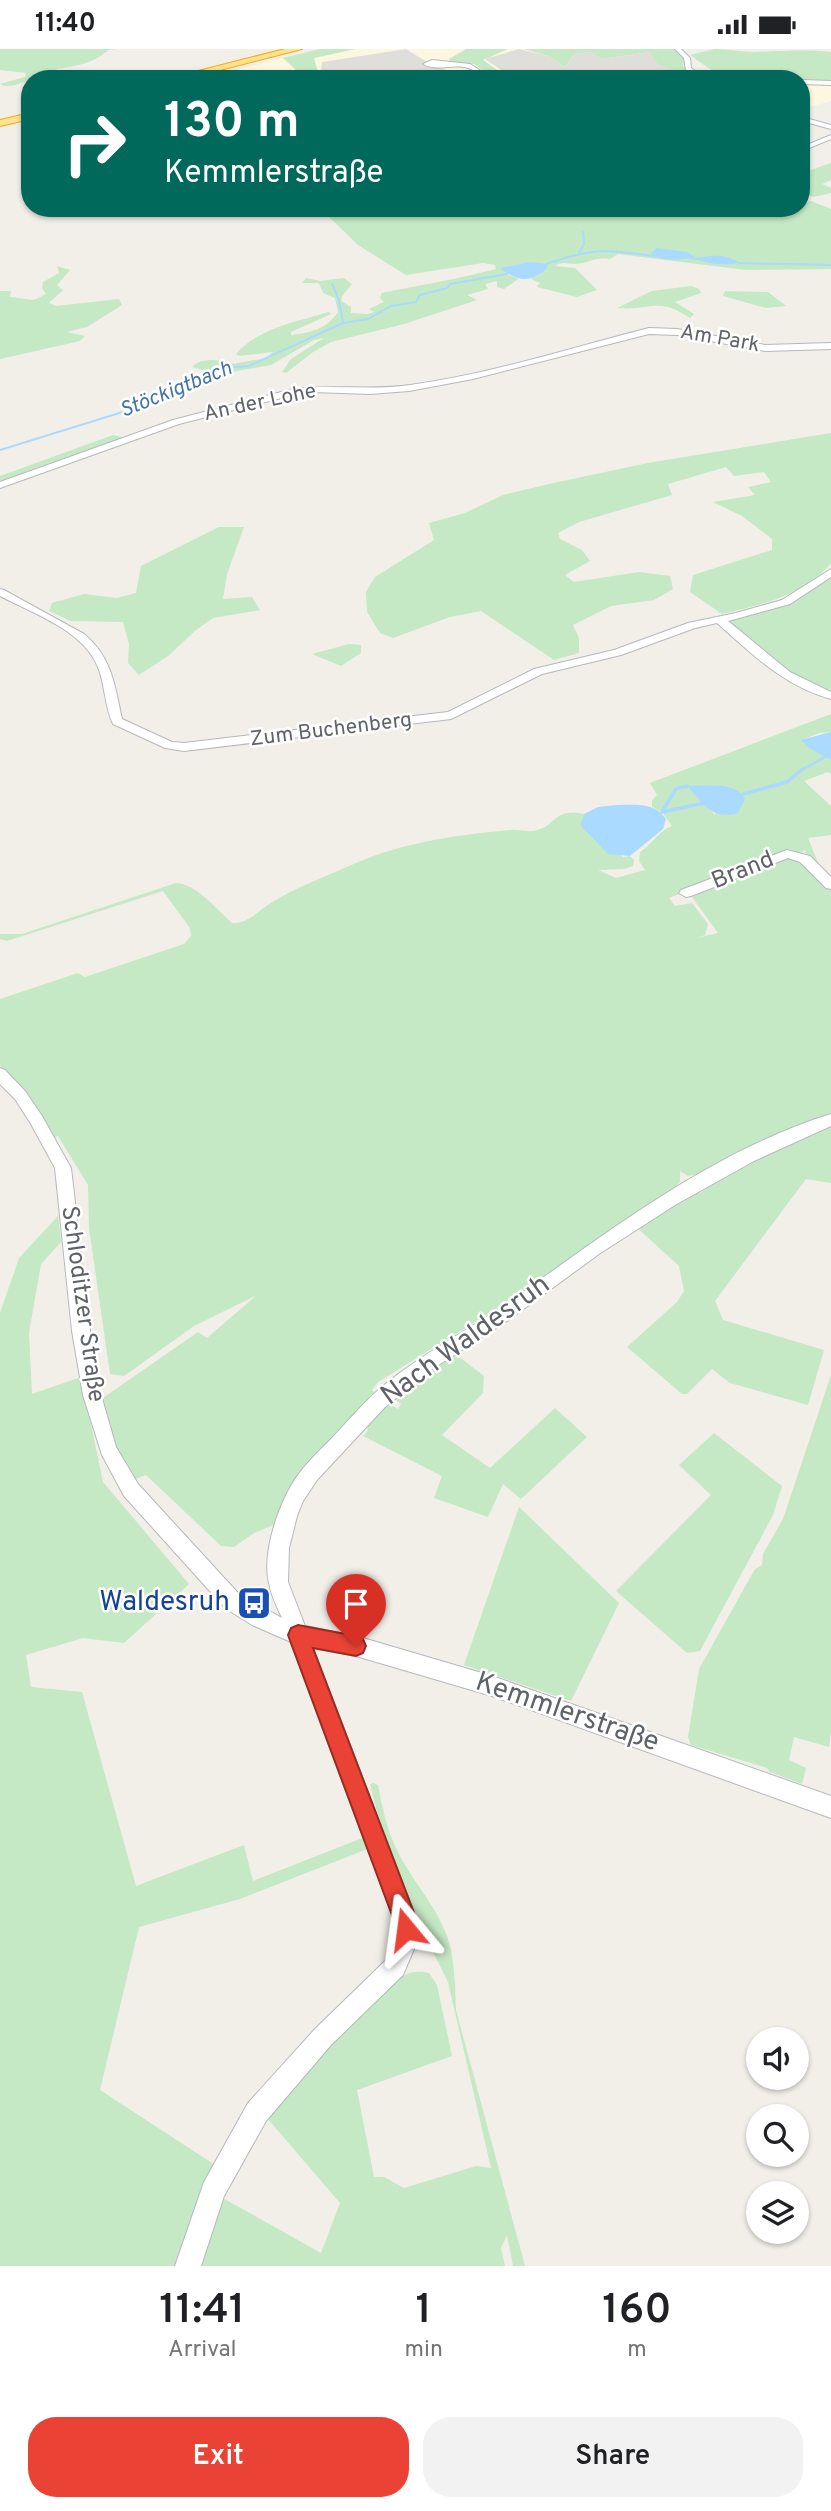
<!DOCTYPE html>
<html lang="en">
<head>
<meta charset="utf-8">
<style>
  body { margin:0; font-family:Overpass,sans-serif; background:#f2f2f2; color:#202124; height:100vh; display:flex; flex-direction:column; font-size:26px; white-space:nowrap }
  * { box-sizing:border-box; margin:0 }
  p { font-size:23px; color:#757577 }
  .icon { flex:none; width:38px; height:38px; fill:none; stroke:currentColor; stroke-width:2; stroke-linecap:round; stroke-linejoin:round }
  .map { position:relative; height:2217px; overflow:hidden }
  .details { display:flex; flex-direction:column; background:#fff; flex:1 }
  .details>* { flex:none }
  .banner { position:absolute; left:21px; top:21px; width:789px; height:147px; border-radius:28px; box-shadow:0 2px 5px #0004; background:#00695c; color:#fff; overflow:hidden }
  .controls { position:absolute; left:746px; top:1978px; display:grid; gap:14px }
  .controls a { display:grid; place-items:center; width:63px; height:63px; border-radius:50%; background:#fff; box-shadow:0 2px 5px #0004; font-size:35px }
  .pin { position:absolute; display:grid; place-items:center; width:60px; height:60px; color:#fff; margin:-72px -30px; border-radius:50% 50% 50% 0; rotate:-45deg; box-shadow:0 0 7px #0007 }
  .pin .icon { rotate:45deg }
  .me { position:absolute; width:77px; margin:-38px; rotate:344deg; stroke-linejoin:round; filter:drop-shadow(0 0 5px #0008) }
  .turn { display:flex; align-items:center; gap:24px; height:147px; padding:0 28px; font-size:32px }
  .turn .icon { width:91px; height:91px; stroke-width:2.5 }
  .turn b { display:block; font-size:49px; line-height:60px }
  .eta { display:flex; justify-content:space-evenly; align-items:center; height:119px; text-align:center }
  .eta b { font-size:42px; font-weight:600; line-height:49px }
  .action { display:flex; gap:14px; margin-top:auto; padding:14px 28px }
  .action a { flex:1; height:80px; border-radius:28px; background:#ea4335; color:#fff; font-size:28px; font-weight:600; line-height:80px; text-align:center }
  .action a+a { background:#f2f2f2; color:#202124 }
  .status { display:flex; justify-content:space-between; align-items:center; height:49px; padding:0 35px; background:#fff; direction:ltr }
  .status svg { height:19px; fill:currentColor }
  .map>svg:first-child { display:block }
  .commercial { fill:#fef7e0 }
  .industrial { fill:#e0deda }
  .green { fill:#c5e8c5; fill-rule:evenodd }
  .water { fill:#aadaff }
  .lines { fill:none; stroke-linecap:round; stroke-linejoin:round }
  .stream-far2 { stroke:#aadaff; stroke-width:2 }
  .stream-far1 { stroke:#aadaff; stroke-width:2.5 }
  .stream { stroke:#aadaff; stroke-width:3.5 }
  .minor-casing { stroke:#b5b8bc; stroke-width:2 }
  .highway-casing { stroke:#f9ab00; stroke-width:2 }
  .minor { fill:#fff; fill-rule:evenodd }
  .highway { fill:#fde293; fill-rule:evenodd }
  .route { fill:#ea4335; stroke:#982c22; stroke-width:2 }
  .labels { text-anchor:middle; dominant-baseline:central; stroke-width:5; stroke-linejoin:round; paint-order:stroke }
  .far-street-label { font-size:21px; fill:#5f6368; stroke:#fff }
  .far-water-label { font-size:21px; font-style:italic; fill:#4174aa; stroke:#fff }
  .street-label { font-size:24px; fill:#5f6368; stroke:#fff }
  .near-street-label { font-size:28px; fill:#5f6368; stroke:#fff }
  .near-transit-label { font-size:28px; fill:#164399; stroke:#fff; text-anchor:end }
</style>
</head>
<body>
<div class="status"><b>11:40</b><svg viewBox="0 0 49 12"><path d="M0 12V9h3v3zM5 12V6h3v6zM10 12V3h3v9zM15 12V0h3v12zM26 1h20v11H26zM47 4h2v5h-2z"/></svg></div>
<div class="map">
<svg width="831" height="2217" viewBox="0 0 831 2217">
  <rect width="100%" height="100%" fill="#f1efe8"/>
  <!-- commercial -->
  <path class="commercial" d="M355 0H650L653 11 697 30H201L283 9 291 15Z
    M807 36 831 37V52L802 60V40H807Z"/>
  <!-- industrial -->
  <path class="industrial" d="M406 0 427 13 424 14 426 17 444 20 452 26 440 28 441 30H320L322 13Z
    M519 0 548 7 565 18 574 5 591 3 601 10 650 3 697 30H514L485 10Z"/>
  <!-- green -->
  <path class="green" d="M0 0H118L108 1C93 15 76 17 56 20L61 24 54 27H33C27 34 8 40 0 35L25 28 26 24 0 21Z
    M320 0H355L314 9 320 30H300L295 20 283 9Z
    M466 0H508L483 11 506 27 495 30 474 15 451 14 449 10Z
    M524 0H675L684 10 683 17 701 30 658 15 650 3 601 10 591 3 574 5 565 18 548 7Z
    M715 0C728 0 742 3 754 3 781 2 804 0 831 3V32L724 30 690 6Z
    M831 114V131L822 135 831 139V144L814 148 805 145 802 148V124Z
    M811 152 831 160V220L746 221 618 205 610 210C597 207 590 214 576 215 567 215 562 212 555 217L575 219 597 241 577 248 537 238 540 234 531 230 541 225H507L518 230 504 240 497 238V232L485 235 488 240 467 246 477 251 404 275 331 293 313 303 286 324 282 323 291 310 324 289 314 291 271 316 236 322 199 337 187 335 209 323 192 318C199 311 211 310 220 312L221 317 266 309 273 303 239 307 236 305C257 280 298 272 329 263L331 265 291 283V286C310 284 327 280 338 263L335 249 323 244 319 234H302L306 229 320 232 344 229 352 235 342 247 341 252 351 258V264L368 265 374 263 369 260 384 253 380 249 382 244C421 236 458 230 496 220L495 216 483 214 406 226 358 196 326 165 367 159 782 161 802 159V155Z
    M57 217 70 221 57 236 63 241 49 254 56 257 119 250 122 256 87 278 67 283 85 287 80 292 0 310V242H11L10 248 34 251 46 245 42 239 43 233 59 224Z
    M691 237 699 240 701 244 675 253 694 265 690 269C657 247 652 262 617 259L652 242Z
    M725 242 768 243 786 257 766 259 723 247Z
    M831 384V514C805 546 761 556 722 565L690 543 693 526 772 501V490L742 467 713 453 755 446 748 438 771 433 764 423 734 427 726 418 668 435 672 446 579 473 558 484 560 490 582 501 590 512 565 526 574 533 639 523 670 527 673 540 654 551 611 557 573 576 579 589V604L554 611 481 562 450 568 393 589 380 584 367 563 366 543 375 528 434 491 429 474 465 464 503 446 549 435 648 414Z
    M113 386 126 389 0 434V427Z
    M219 478H244L227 525 223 550 252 548 260 561 213 569 196 581 168 607 139 626 128 614 129 595 123 573 71 572 49 562 52 554 84 545 117 549 136 544 141 517Z
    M831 528V645L804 635 728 574 729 571 788 555Z
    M349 595 361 596V604L341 617 312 605Z
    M831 665V683L819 684 802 691 831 711V725L828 723 804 732 831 757V786L808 789 819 816 807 808 805 801 799 805 789 800 669 849 675 857 692 854 708 875 705 886 697 889 718 884 692 848 787 806 799 808 831 839V1064L776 1085 698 1125 688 1127 680 1122V1133L673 1140 483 1268 378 1333 372 1341 378 1347 276 1475 254 1484 234 1498 221 1497 146 1426 133 1431 116 1401 100 1351 198 1283 207 1289 257 1246 194 1277 124 1327 110 1325 89 1179 88 1136 58 1087 54 1089 24 1043 0 1017V950L78 924 85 928 184 895 191 887 190 879 163 842 7 892 0 890V885H22L176 834C197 835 217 861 232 874 246 875 258 863 269 855 296 838 327 827 356 814 405 793 458 786 511 781 519 780 529 784 537 781 559 775 552 759 584 765L580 776 623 808 630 807 634 811 633 817 624 820 598 821 616 829 645 821 639 812 640 803C652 796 658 782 672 777L662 763 652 758V751L657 746 650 734ZM688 737 721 738 715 766Z
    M831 1076V1134L806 1130 715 1252 723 1271 824 1301 808 1356 730 1334 712 1320 687 1345H682L627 1298 677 1253 684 1242 679 1217 634 1176 695 1143 700 1144 707 1139 708 1134 776 1097Z
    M58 1167 61 1193 41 1215 29 1284 32 1345 81 1328 103 1433 189 1535 124 1594 83 1589 26 1606 31 1638 82 1643 136 1837 244 1796 253 1832 365 1788 370 1799 240 1850 139 1878 100 2041 215 2116 180 2217H0V1264L19 1209Z
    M450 1306 458 1307 484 1327 483 1344 442 1386 490 1419 555 1359 587 1388 521 1450 503 1435 488 1468 434 1449 442 1427 363 1387 368 1382 367 1375 387 1354 398 1360 401 1355 393 1348Z
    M831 1326V1684L829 1698 794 1688 789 1711 806 1719 802 1735 770 1723 767 1719 691 1696 688 1688 699 1620 755 1520 762 1516 763 1505 783 1470Z
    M714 1384 782 1437 773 1466 700 1602 687 1604 616 1542 711 1446 679 1416Z
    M519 1458 619 1554 571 1652 464 1616Z
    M373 1734 378 1736C382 1758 387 1782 398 1803 412 1832 436 1856 447 1887 455 1911 455 1936 456 1961L525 2217H513L507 2186 501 2199 505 2217H197L221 2148 321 2204 340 2154 267 2069C301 2030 359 1950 403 1927 411 1922 420 1922 429 1924L437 1936 452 2007 357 2041 374 2128H384L404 2139 476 2117 491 2119 448 1933 428 1893 416 1885 386 1797 370 1736Z"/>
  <!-- water -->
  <path class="water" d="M657 199 687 203 696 209C712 207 720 204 737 212L738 214C723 217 711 215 698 211 686 208 670 214 653 207L651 204Z
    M531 213 546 215 547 219C532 235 516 232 500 219Z
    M831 683V711L809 699 801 691Z
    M687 737C704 737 736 732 745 750L738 764C711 772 704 754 687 737Z
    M617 756C635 756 655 753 666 770L663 780 630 807 608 805 580 776 584 765 598 758Z"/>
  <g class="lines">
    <!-- stream-far2 -->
    <path class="stream-far2" d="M579 204 584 195 583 183
      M738 214 831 216
      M546 215C593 199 605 200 653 207
      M332 235 339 251 343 274
      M0 401 142 357 223 319 249 317 343 274 368 270 391 257 416 253 420 246 447 239 450 235 507 225"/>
    <!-- stream-far1 -->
    <path class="stream-far1" d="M802 721 825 708"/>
    <!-- stream -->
    <path class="stream" d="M743 745 787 733 804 719
      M662 763 705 754
      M662 763 676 740 687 737"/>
    <!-- minor casing -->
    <g class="minor-casing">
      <path id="minor" d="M675 0H681L690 9 691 19 707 30H699L686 21 684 9Z
        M432 11 470 15 494 30C483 30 478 22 468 19 454 14 437 23 423 15Z
        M802 31 831 32V36L802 35Z
        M802 68 831 76V80L802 72Z
        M831 86V90L802 102V98Z
        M649 279 677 280 765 296 831 294V300L765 302 677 286 649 285 473 330 409 342 370 345 313 343 293 346 179 375 0 439V433L173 371 293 340C332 335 371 342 410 336 491 325 570 299 649 279Z
        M831 520V528L790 555 728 572 790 623 831 643V650C785 638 752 605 717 574L695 579 621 606 542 625 451 670 184 702 165 699 113 675C105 658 105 638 99 621 86 582 34 565 0 547V540L4 541 84 585C112 608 115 637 122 670L172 693 184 694 448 663 534 620 614 601 688 574 736 564 782 551Z
        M787 801 810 807 831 828V840L826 839 800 813 788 809 691 847 686 848 679 844 681 841Z
        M0 1019 5 1021 25 1042 42 1067 71 1119 90 1282 101 1346 116 1398 138 1435 239 1545 282 1569C277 1558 271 1546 269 1534 262 1506 277 1461 291 1437 301 1419 317 1404 332 1389 350 1370 367 1349 388 1333 424 1304 465 1283 503 1257 606 1185 709 1103 831 1065V1077L754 1112 675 1156 599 1205 510 1270 429 1322 385 1358 317 1431 303 1452 297 1467 289 1499 288 1533 305 1577 356 1587 492 1627 831 1747V1769L492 1647 356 1607 313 1599 416 1869 414 1900 403 1926 331 1996 266 2072 224 2147 201 2217H175L204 2133 248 2054 315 1980 387 1910 392 1899 394 1869 291 1593 252 1576 225 1559 124 1447 102 1406 83 1346 72 1282 55 1119 31 1075 15 1050 0 1035Z"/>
    </g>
    <!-- highway casing -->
    <g class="highway-casing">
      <path id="highway" d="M285 0H302L185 30H167Z
        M30 64V70L0 77V71Z"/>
    </g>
    <!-- minor -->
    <use href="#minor" class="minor"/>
    <!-- highway -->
    <use href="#highway" class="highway"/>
  </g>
  <!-- route -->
  <path class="route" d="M298 1576 356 1587 363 1590 366 1597 363 1604 356 1607 313 1599 416 1869 417 1880 414 1888 406 1891 398 1888 393 1869 288 1586 291 1579Z"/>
  <!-- icons -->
  <defs>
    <g id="bus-square" transform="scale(1.75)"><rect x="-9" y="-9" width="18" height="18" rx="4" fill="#1a4fb4" stroke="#fff"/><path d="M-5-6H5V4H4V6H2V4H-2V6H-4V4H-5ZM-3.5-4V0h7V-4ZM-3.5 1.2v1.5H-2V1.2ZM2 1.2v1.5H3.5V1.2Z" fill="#fff"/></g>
  </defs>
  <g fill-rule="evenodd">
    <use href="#bus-square" x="254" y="1554"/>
  </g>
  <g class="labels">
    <!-- far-street labels -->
    <g class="far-street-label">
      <text transform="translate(720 290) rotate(10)">Am Park</text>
      <text transform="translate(260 354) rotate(-12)">An der Lohe</text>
      <text transform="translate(331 681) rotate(-7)">Zum Buchenberg</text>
    </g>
    <!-- far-water labels -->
    <g class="far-water-label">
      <text transform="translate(176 341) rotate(-22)">Stöckigtbach</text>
    </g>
    <!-- street labels -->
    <g class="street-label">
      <text transform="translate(743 822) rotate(-22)">Brand</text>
      <text transform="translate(82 1255) rotate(82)">Schloditzer Straße</text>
    </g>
    <!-- near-street labels -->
    <g class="near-street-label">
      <text transform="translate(466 1292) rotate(-36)">Nach Waldesruh</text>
      <text transform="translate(567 1664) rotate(19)">Kemmlerstraße</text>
    </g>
    <!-- near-transit labels -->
    <g class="near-transit-label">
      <text x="230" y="1554">Waldesruh</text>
    </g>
  </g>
</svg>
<div class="controls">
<a><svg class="icon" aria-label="sound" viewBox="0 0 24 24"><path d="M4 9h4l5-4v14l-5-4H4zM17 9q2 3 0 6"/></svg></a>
<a><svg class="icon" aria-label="search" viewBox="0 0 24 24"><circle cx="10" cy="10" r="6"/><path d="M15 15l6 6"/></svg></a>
<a><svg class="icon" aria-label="layers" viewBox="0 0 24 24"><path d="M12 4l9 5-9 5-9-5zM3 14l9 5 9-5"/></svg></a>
</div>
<div class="pin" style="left:356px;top:1597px;background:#d93025"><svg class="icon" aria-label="arrive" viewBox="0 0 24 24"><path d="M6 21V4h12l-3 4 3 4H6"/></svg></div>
<svg class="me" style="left:406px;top:1880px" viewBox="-20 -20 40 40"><path d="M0-17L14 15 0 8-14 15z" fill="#ea4335" stroke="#fff" stroke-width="4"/></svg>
<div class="banner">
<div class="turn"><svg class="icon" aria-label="right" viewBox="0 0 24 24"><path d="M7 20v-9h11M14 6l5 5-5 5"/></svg><div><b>130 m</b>Kemmlerstraße</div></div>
</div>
</div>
<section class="details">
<div class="eta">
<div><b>11:41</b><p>Arrival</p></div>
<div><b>1</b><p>min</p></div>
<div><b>160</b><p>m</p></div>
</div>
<div class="action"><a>Exit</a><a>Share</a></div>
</section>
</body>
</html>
